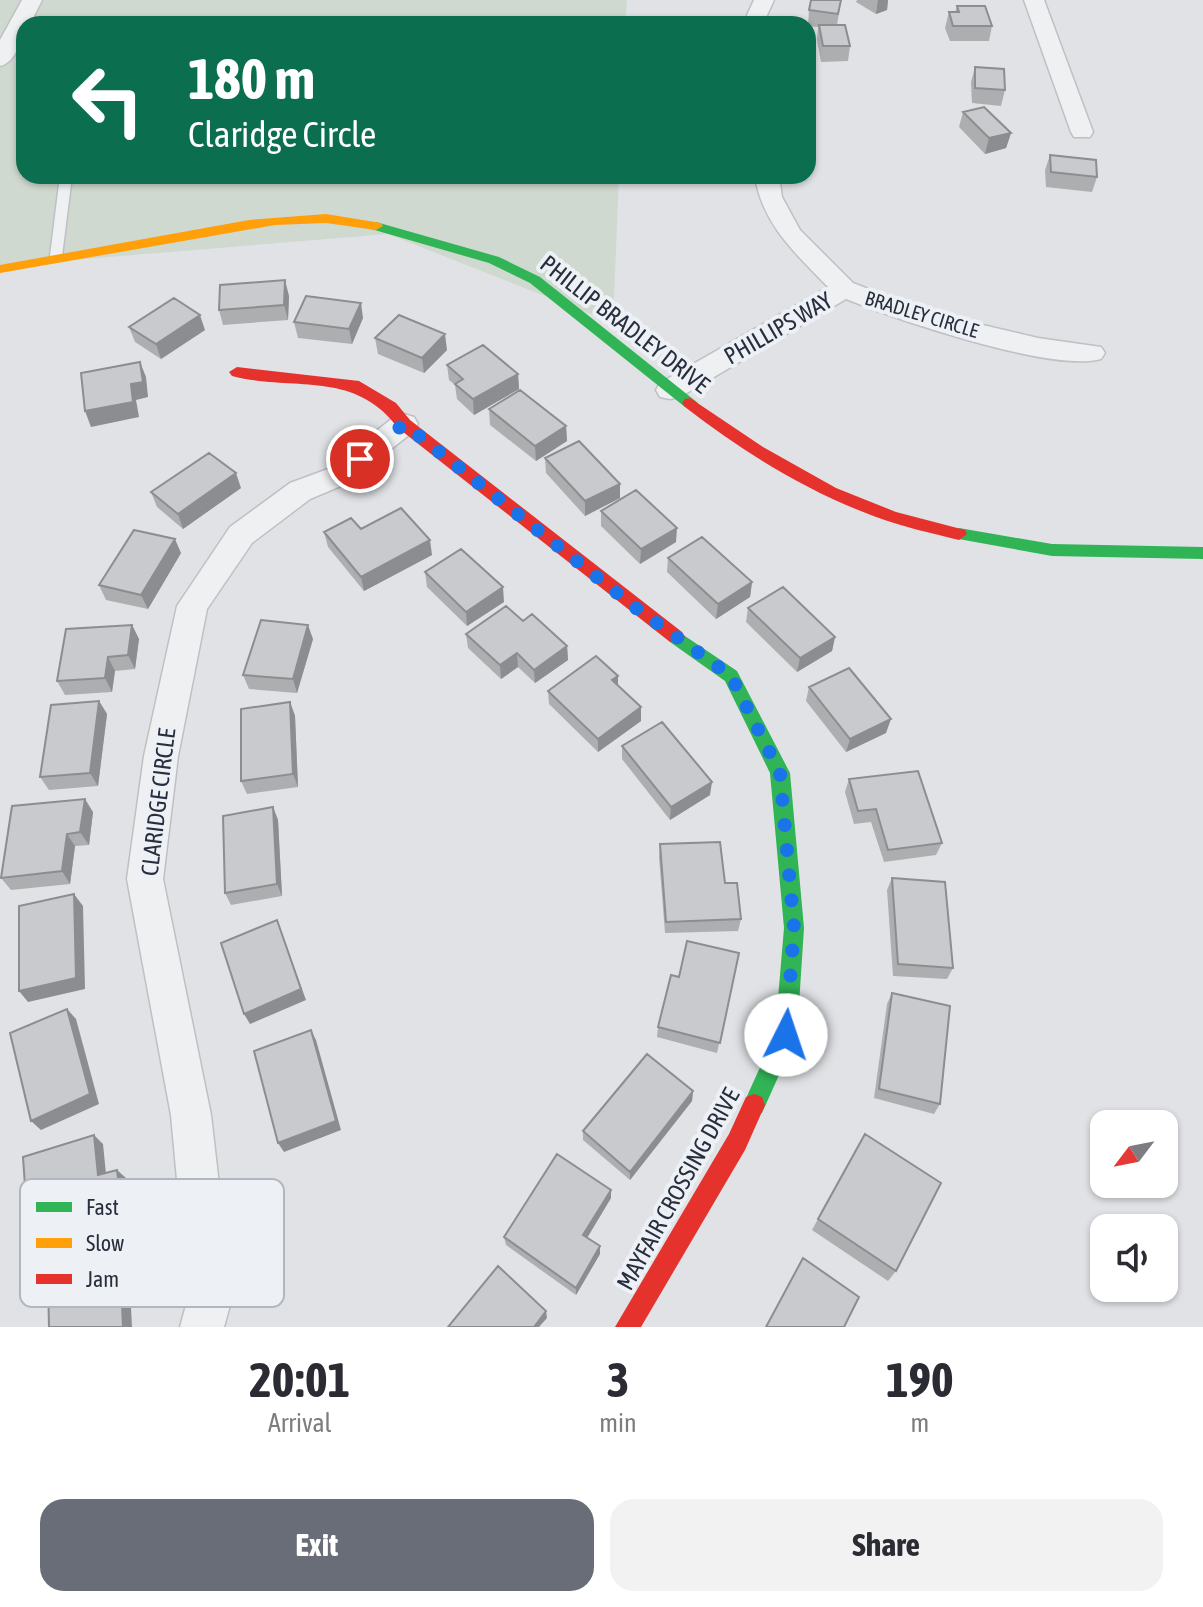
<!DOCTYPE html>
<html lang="en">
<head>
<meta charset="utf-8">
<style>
  body { margin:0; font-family:"Asap Condensed",sans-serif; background:#f2f2f3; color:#2b2b33; height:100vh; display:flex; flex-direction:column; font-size:30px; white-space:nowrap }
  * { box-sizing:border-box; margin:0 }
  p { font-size:26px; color:#7c7c81 }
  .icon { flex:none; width:44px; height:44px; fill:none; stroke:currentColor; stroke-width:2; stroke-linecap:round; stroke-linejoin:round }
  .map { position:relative; height:1327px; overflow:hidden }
  .panel { display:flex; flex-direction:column; background:#fff; flex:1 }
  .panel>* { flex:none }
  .top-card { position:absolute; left:16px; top:16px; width:800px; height:168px; border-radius:24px; box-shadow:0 2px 6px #0004; background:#0b6e4f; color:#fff; overflow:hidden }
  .needle { width:52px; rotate:238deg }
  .fabs { position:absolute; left:1090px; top:1110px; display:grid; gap:16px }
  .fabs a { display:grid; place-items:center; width:88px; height:88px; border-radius:16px; background:#fff; box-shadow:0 2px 6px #0004; font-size:40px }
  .pin { position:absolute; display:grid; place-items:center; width:68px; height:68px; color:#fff; margin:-34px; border:4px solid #fff; border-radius:50%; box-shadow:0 2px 8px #0007 }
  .me { position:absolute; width:88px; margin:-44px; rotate:4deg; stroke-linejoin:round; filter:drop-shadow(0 0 6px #0008) }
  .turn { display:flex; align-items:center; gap:28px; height:168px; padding:0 40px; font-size:36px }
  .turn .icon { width:104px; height:104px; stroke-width:2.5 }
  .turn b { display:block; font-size:56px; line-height:68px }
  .eta { display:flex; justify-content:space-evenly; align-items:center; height:136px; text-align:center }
  .eta b { font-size:48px; font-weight:700; line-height:56px }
  .action { display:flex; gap:16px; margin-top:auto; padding:16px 40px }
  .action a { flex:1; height:92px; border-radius:24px; background:#686d78; color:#fff; font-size:32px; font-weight:700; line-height:92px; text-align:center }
  .action a+a { background:#f2f2f3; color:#2b2b33 }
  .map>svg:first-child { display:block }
  .green { fill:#d0d9d0 }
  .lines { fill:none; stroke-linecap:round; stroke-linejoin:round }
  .lane-casing { stroke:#bec0c3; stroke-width:3 }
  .street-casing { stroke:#bec0c3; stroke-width:3 }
  .lane { fill:#eff0f2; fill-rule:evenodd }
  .street { fill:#eff0f2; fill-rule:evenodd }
  .fast { fill:#30b455; fill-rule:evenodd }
  .slow { fill:#ff9f0a; fill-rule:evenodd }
  .jam { fill:#e5322d; fill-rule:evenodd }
  .wall { fill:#acaeb0 }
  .shaded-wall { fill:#8c8d90 }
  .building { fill:#c8cacd; stroke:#8c8d90; stroke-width:2 }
  .route { stroke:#1a73e8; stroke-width:14; stroke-dasharray:0 25.2 }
  .labels { text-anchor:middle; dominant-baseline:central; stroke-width:8; stroke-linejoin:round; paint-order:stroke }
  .far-street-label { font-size:20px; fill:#272e3d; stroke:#edf0f5 }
  .street-label { font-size:24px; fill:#272e3d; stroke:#edf0f5 }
  .key { fill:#edf0f5; stroke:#b2b6be; stroke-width:2 }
  .key-label { font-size:22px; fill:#272e3d }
</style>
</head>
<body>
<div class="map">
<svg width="1203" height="1327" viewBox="0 0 1203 1327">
  <rect width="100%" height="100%" fill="#e0e2e5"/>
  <!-- green -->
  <path class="green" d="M0 0H627L625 24H24V176H619L613 323 388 234 0 266Z"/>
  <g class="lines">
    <!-- lane casing -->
    <g class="lane-casing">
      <path id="lane" d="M60 176H72L62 256 56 260 50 256Z"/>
    </g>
    <!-- street casing -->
    <g class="street-casing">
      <path id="street" d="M22 0H42L30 24H24C24 38 15 63 0 66V40Z
        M754 0H774L763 24H743Z
        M1024 0H1044L1093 132 1090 137H1074L1071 132Z
        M755 176H779L782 197 800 230 853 283 917 308 970 322 1038 338 1101 347 1105 353 1101 359C1052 373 896 319 846 299L680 397 670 399 660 397 656 390 660 383 828 287C796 254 762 224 755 176Z
        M404 414 414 417 418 424 414 431 348 483 310 499 252 543 207 609 178 756 163 879 211 1115 232 1298 224 1327H180L188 1298 171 1115 127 879 144 756 177 606 230 527 290 483 328 469 394 417Z"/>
    </g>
    <!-- lane -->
    <use href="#lane" class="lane"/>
    <!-- street -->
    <use href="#street" class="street"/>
    <!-- fast -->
    <path class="fast" d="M376 222 499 257 540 277 698 403 695 407H685L530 283 489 263 371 229 369 226Z
      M959 528 1052 544 1203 547V559L1052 556 953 538 951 534Z
      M676 630 737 671 790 773 804 928 797 1035 762 1113 754 1116 746 1113 743 1105 775 1034 784 928 770 773 725 681 670 642 667 637 670 632Z"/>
    <!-- slow -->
    <path class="slow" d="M326 214 381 223 383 226 376 230 326 223 275 225 0 273V265L249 220Z"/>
    <!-- jam -->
    <path class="jam" d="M237 367 359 381 396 403 410 420 682 632 685 637 682 642H670L398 428C354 369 294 392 232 376L229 372Z
      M690 398 763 447 836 488 896 512 965 530 967 534 959 540C931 533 903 527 876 517 806 491 743 452 685 407L682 403 685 399Z
      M754 1094 762 1097 765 1105 745 1150 641 1327H615L729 1134 746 1097Z"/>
  </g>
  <!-- wall -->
  <path class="wall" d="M841 0 837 25 850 46 848 61 821 62 817 40 818 27 808 26 809 10Z
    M857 0H888L887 10 876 14 856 2Z
    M957 6 992 26 989 41H950L945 28 949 12H955Z
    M975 67 1005 90 1001 106 972 103 971 82Z
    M963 112 1011 133 1006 148 985 154 959 127Z
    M1050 155 1097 177 1092 192 1046 187 1045 170Z
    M289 296 288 320 223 325 219 310Z
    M363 318 352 344 298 338 294 322Z
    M129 327 205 330 161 359 135 342Z
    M375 338 447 350 424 373 378 354Z
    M447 365 518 374 519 389 474 415 457 399 455 385 449 380Z
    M489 409 566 426 567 441 536 461 490 425Z
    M545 458 620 498 585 516 546 473Z
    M241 488 183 529 157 507 151 492Z
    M601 511 676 542 640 564 601 526Z
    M361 529 432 555 364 591 328 547 324 532Z
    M181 553 148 609 106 600 99 585Z
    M668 558 752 582 750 597 716 619 667 572Z
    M425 572 504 602 467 626 427 587Z
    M748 608 835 637 832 651 797 672 746 622Z
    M523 621 567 646 568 660 535 683 518 667 501 679 468 648 466 634Z
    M132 625 139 639 135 669 115 671 112 692 65 695 57 681Z
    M313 639 297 693 249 689 243 675Z
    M618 676V686L641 707V721L598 752 549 704 548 691Z
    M809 687 886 733 846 752 806 701Z
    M99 701 107 714 98 786 49 790 40 777Z
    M290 702 295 716 298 787 247 794 241 781Z
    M622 746 710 795 670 820 622 759Z
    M849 779 942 843 936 855 884 862 871 822 854 824 845 792Z
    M273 807 278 820 282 896 231 905 225 893Z
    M93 812 89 845 75 846 70 884 11 890 1 878Z
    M660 844 725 883 741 919 738 931 665 933 659 857Z
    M892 878 953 968 947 979 893 976 887 890Z
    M739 953 717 1053 657 1037 658 1027 679 977Z
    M892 993 940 1104 934 1114 874 1098 887 1004Z
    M693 1091 692 1101 630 1180 583 1140V1131Z
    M611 1190V1198L587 1238 600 1254 576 1295 506 1245 504 1237Z
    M818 1219 896 1271 888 1281 812 1230Z"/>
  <!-- shaded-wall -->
  <path class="shaded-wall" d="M878 0H888L887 10 876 14Z
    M1011 133 1006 148 985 154 989 138Z
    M285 280 289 296 288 320 284 305Z
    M361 303 363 318 352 344 349 329Z
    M200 315 205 330 161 359 156 344Z
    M445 334 447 350 424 373 422 358Z
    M140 362 146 377 148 397 136 400 139 417 91 427 85 411 131 384Z
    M518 374 519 389 474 415 473 399Z
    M566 426 567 441 536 461 535 446Z
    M236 473 241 488 183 529 178 514Z
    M620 484V498L585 516V501Z
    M677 528 676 542 640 564 641 549Z
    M175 539 181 553 148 609 141 595Z
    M430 540 432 555 364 591 361 577Z
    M752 582 750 597 716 619 718 604Z
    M503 587 504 602 467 626 466 612Z
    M132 625 139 639 135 669 128 655Z
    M308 625 313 639 297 693 293 679Z
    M835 637 832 651 797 672 800 658Z
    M567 646 568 660 535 683 534 670Z
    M517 653 518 667 501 679 500 665Z
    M108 657 115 671 112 692 105 678Z
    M618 676V690L612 680Z
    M99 701 107 714 98 786 90 773Z
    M290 702 295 716 298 787 293 774Z
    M641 707V721L598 752V739Z
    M891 719 886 733 846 752 850 739Z
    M712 782 710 795 670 820 671 807Z
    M85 799 93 812 89 845 80 832Z
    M273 807 278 820 282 896 277 884Z
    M67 834 75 846 70 884 62 871Z
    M74 894 83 906 85 989 28 1002 19 991Z
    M277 920 306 1000 250 1024 244 1014Z
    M67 1009 76 1019 99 1104 41 1130 31 1121Z
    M311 1030 316 1040 341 1130 284 1152 278 1143Z
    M693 1091 692 1101 630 1180V1172Z
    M94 1135 103 1144 107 1184 98 1175Z
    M117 1170 126 1178 130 1224 40 1253 29 1245Z
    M611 1190V1198L584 1243 583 1235Z
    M600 1246V1254L576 1295V1288Z
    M120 1262 129 1269 132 1327H123Z
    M546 1311 547 1318 539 1327H534Z"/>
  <!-- building -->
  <path class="building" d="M811 0H841L838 14 809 10Z
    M957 6H985L992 26H953L949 12H959Z
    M819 25H845L850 46H823Z
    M975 67 1004 69 1005 90 975 88Z
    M984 107 1011 133 989 138 963 112Z
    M1050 155 1096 160 1097 177 1051 172Z
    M285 280 284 305 219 310 220 285Z
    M306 296 361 303 349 329 294 322Z
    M174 298 200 315 156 344 129 327Z
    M399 315 445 334 422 358 375 338Z
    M483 345 518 374 473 399 455 384 463 379 447 365Z
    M140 362 143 382 131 384 133 402 85 411 81 373Z
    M520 390 566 426 535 446 489 409Z
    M579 441 620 484 585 501 545 458Z
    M209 453 236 473 178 514 151 492Z
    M636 490 677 528 641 549 601 511Z
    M401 508 430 540 361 577 324 532 351 518 361 529Z
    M134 530 175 539 141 595 99 585Z
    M702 537 752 582 718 604 668 558Z
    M461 549 503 587 466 612 425 572Z
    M783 587 835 637 800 658 748 608Z
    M506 606 523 621 532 614 567 646 534 670 517 653 500 665 466 634Z
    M261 620 308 625 293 679 243 675Z
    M132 625 128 655 108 657 105 678 57 681 66 629Z
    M596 656 618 676 612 680 641 707 598 739 548 691Z
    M849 668 891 719 850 739 809 687Z
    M99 701 90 773 40 777 51 705Z
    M290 702 293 774 241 781V709Z
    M662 722 712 782 671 807 622 746Z
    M918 771 942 843 888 850 876 809 858 811 849 779Z
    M85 799 80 832 67 834 62 871 1 878 12 806Z
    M273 807 277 884 225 893 223 816Z
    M720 842 725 883H737L741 919 666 922 660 844Z
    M892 878 945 882 953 968 898 964Z
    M74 894 76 978 19 991V906Z
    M277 920 301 989 244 1014 221 943Z
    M687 941 739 953 720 1043 658 1027 671 975 679 977Z
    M892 993 950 1006 940 1104 879 1089Z
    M67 1009 90 1094 31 1121 10 1033Z
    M311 1030 336 1121 278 1143 254 1051Z
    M647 1054 693 1091 630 1172 583 1131Z
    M865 1134 941 1183 896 1271 818 1219Z
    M94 1135 98 1175 117 1170 122 1216 29 1245 23 1157Z
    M557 1154 611 1190 583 1235 600 1246 576 1288 504 1237Z
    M803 1258 859 1297 844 1327H766Z
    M120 1262 123 1327H49L48 1281Z
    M498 1266 546 1311 534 1327H448Z"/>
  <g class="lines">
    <!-- route -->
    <path class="route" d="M360 459 404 424 636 608 731 676 780 773 794 928 786 1035"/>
  </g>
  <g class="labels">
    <!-- far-street labels -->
    <g class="far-street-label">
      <text transform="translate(922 314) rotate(17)">BRADLEY CIRCLE</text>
    </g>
    <!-- street labels -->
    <g class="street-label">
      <text transform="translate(625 324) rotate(38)">PHILLIP BRADLEY DRIVE</text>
      <text transform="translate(778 328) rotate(-30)">PHILLIPS WAY</text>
      <text transform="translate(158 802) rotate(-83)">CLARIDGE CIRCLE</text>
      <text transform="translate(678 1189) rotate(-61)">MAYFAIR CROSSING DRIVE</text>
    </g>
  </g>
  <!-- legend -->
  <rect x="20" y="1179" width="264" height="128" rx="12" class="key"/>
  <rect x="36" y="1202" width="36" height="10" fill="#30b455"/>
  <rect x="36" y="1238" width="36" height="10" fill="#ff9f0a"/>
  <rect x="36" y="1274" width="36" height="10" fill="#e5322d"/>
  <g class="key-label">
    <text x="86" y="1215">Fast</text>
    <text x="86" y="1251">Slow</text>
    <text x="86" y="1287">Jam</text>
  </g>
</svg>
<div class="fabs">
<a><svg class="needle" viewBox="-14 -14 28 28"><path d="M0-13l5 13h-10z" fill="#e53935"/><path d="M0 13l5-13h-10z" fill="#7c7c81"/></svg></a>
<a><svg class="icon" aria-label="sound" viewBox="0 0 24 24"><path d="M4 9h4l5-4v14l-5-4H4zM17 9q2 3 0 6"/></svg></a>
</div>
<div class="pin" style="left:360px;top:459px;background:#d93025"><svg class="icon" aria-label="arrive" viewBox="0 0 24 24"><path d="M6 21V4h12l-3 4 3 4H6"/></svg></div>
<svg class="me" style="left:786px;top:1035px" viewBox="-20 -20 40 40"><circle r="19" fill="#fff"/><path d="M0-13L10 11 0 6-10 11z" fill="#1a73e8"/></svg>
<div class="top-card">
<div class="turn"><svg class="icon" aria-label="left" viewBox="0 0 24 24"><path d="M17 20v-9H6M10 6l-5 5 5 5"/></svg><div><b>180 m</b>Claridge Circle</div></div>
</div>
</div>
<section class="panel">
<div class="eta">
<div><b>20:01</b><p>Arrival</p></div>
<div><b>3</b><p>min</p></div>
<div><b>190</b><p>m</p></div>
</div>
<div class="action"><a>Exit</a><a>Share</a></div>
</section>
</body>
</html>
